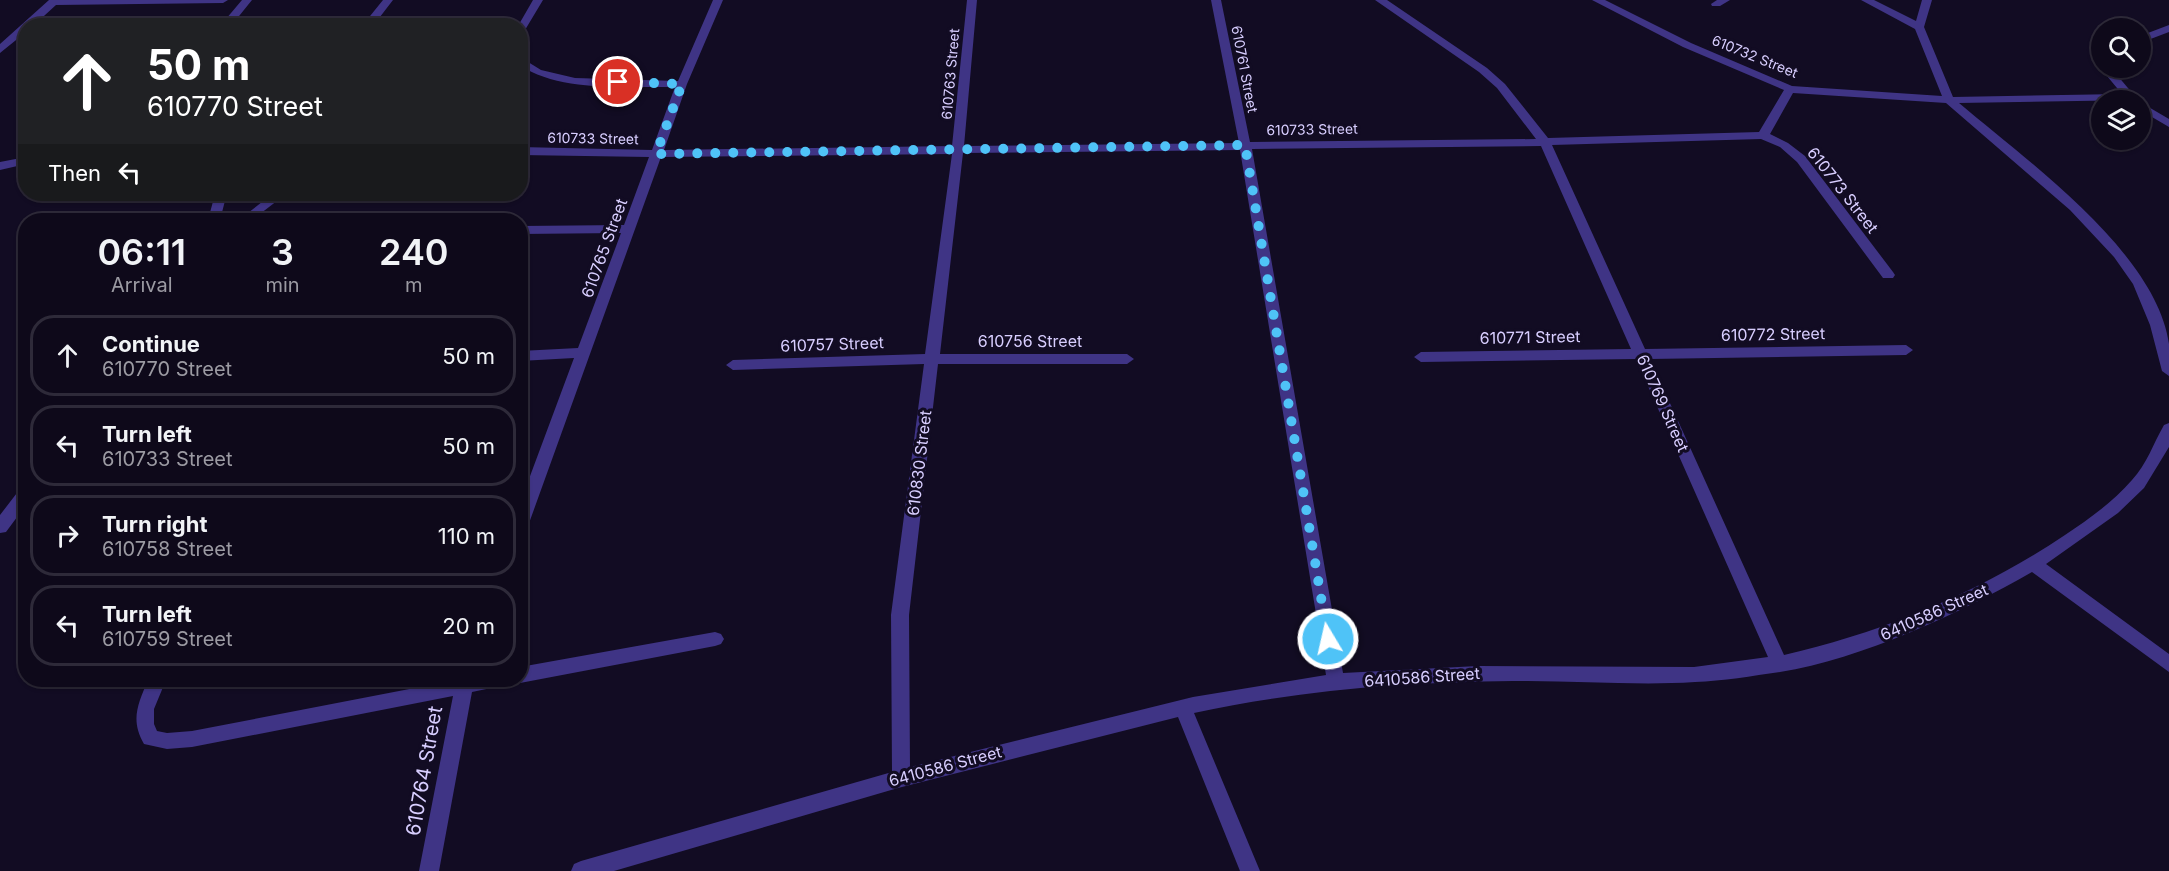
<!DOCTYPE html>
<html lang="en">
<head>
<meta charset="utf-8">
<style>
  body { margin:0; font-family:Inter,sans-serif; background:#171223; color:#f1f3f6; height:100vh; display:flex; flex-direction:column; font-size:22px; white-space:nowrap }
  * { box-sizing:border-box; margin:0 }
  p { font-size:20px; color:#9b9aa2 }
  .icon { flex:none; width:33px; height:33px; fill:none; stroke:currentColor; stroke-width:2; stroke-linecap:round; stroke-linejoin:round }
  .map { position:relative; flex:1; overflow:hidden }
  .sheet { position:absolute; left:18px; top:213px; width:510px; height:474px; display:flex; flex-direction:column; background:#0e091a; border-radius:24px; box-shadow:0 2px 4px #0004,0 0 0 2px #2e2a39 }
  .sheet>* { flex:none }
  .top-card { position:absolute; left:18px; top:18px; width:510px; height:183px; border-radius:24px; box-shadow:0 2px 4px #0004,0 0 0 2px #2e2a39; background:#202124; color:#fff; overflow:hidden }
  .tools { position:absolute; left:2091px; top:18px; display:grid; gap:12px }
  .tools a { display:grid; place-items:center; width:60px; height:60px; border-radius:50%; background:#0e091a; box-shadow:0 2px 4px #0004,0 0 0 2px #2e2a39; font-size:30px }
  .pin { position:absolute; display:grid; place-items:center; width:51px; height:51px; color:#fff; margin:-26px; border:3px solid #fff; border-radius:50%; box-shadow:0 2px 6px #0007 }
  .me { position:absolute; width:66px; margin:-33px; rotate:351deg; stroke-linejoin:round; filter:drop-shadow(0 0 4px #0008) }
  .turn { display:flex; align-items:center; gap:21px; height:126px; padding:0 30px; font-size:27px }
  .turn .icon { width:78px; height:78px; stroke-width:2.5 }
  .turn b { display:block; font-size:42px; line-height:51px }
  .then { display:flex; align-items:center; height:57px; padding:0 30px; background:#0003; gap:12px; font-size:22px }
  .eta { display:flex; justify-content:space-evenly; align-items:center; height:102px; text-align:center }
  .eta b { font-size:36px; font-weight:600; line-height:42px }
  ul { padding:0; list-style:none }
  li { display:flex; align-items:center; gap:18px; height:81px; margin:0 12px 9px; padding:0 18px; border:3px solid #2e2a39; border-radius:24px }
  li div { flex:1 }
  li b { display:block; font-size:22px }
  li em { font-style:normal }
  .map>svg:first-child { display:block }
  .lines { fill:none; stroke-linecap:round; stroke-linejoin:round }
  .minor { fill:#3f3485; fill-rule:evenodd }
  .route { stroke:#4fc3f7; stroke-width:10; stroke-dasharray:0 18 }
  .labels { text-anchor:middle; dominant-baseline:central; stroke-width:6; stroke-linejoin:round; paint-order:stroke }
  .far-street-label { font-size:14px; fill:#d8ceff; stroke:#120c23 }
  .street-label { font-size:16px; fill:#d8ceff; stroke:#120c23 }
  .near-street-label { font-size:20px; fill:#d8ceff; stroke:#120c23 }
</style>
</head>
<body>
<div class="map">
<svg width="2169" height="871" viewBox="0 0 2169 871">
  <rect width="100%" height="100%" fill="#120c23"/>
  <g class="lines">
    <!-- minor -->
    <path class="minor" d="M49 0H228L223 3 56 5 33 26H26V32L0 53V44Z
      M242 0H252L231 26H220Z
      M383 0H393L373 26H362Z
      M533 0H543L525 30 520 33V26H518Z
      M713 0H723L687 84 664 150 952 146 967 0H977L964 146 1239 143 1211 0H1221L1250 142 1536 139 1497 88 1479 72 1375 0H1387L1487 68 1505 84 1548 138 1759 132 1784 90 1683 47 1592 0H1605L1691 43 1792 86 1942 96 1915 29 1861 0H1874L1916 21 1922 0H1932L1924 27 1953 97 2122 94 2107 76 2106 68H2116L2117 75 2138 100 1959 103C2027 161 2156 252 2169 344 2169 354 2169 366 2169 376L2162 371 2150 325 2133 284 2114 257 2070 210 1946 103 1793 93 1770 134 1788 143 1805 156 1893 272 1895 275 1893 278H1883L1797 162 1780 147 1761 139 1552 145 1645 349 1906 345 1913 350 1906 355 1650 359 1784 655C1884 632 1980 592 2065 535 2089 519 2113 502 2132 480 2147 464 2153 444 2164 425L2169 423V447L2144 488 2118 513 2046 564 2169 654V672L2032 572C1961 613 1861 659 1780 672 1752 676 1723 681 1695 682 1634 686 1574 680 1513 681 1405 682 1300 690 1194 713L1260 871H1240L1178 717 898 788 614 871H571L574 864 581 861 892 772 891 615 924 364 733 370 726 365 733 360 925 354 952 154 661 157 528 526 526 531 520 532V503L574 358 520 361V351L578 348 621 233 520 234V226L624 225 649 157 520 155V147L652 150 675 87C629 86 560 93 520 65V57L541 70 575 78 678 81ZM1541 146 1631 349 1421 352 1414 357 1421 362 1636 359 1768 657 1694 667 1478 666 1343 673 1252 149ZM1240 150 1326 675 1193 697 910 767 909 615 938 364H1127L1134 359 1127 354H940L963 153Z
      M1717 0H1730L1720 6H1712L1711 4Z
      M2169 25V32L2140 43V36Z
      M2140 102 2169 119V127L2140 110Z
      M26 157V164L0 170V162Z
      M215 194H286L252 220H239L267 198 226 197 220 220H208Z
      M26 487V505L6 532 0 533V515L20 489Z
      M715 632 721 634 724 639 721 644 715 646 520 683 513 680H520V667Z
      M148 680H166L154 709V724L157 731 167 733 192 731 456 680H504L501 686 472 692 439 871H419L453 696 192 747 167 749 144 744C130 720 138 704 148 680Z"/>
  </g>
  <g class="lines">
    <!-- route -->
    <path class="route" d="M618 82 682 84 656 154 1245 145 1328 639"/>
  </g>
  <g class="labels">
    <!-- far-street labels -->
    <g class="far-street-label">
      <text transform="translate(1755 56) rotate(22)">610732 Street</text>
      <text transform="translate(1245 69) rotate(79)">610761 Street</text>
      <text transform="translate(950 74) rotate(-85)">610763 Street</text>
      <text transform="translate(1312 129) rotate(-1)">610733 Street</text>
      <text transform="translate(593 138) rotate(1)">610733 Street</text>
    </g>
    <!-- street labels -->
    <g class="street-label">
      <text transform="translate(1843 190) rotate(52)">610773 Street</text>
      <text transform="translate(604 248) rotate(-70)">610765 Street</text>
      <text transform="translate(1773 334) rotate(-1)">610772 Street</text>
      <text transform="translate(1530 337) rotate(-1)">610771 Street</text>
      <text x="1030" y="341">610756 Street</text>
      <text transform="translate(832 344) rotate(-2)">610757 Street</text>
      <text transform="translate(1663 403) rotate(66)">610769 Street</text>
      <text transform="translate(919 463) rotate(-83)">610830 Street</text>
      <text transform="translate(1934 612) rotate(-24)">6410586 Street</text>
      <text transform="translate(1422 677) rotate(-4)">6410586 Street</text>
      <text transform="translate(945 766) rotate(-15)">6410586 Street</text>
    </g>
    <!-- near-street labels -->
    <g class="near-street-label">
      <text transform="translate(424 771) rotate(-80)">610764 Street</text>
    </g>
  </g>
</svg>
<div class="tools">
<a><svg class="icon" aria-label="search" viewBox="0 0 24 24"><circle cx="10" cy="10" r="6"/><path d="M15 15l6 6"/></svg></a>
<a><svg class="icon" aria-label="layers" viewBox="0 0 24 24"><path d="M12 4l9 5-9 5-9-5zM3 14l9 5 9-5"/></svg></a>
</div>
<div class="pin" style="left:618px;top:82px;background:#d93025"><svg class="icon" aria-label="arrive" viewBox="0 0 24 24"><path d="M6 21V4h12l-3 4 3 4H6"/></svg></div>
<svg class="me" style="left:1328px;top:639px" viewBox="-20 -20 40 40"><circle r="17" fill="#4fc3f7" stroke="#fff" stroke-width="3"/><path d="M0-11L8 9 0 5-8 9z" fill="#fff"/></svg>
<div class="top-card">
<div class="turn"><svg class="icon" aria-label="ahead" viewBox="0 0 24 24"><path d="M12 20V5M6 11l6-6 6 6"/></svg><div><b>50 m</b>610770 Street</div></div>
<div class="then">Then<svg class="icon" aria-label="left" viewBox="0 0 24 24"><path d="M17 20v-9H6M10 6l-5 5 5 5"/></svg></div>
</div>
<section class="sheet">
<div class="eta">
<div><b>06:11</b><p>Arrival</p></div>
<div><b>3</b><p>min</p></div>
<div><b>240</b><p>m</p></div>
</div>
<ul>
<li><svg class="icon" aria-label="ahead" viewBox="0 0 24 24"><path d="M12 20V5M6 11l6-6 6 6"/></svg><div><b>Continue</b><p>610770 Street</p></div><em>50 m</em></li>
<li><svg class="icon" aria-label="left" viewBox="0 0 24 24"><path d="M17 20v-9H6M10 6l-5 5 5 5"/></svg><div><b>Turn left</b><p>610733 Street</p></div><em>50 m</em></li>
<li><svg class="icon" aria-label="right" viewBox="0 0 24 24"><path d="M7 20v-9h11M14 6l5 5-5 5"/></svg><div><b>Turn right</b><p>610758 Street</p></div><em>110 m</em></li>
<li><svg class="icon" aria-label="left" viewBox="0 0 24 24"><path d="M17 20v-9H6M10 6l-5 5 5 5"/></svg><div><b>Turn left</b><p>610759 Street</p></div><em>20 m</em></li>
</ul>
</section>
</div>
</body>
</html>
